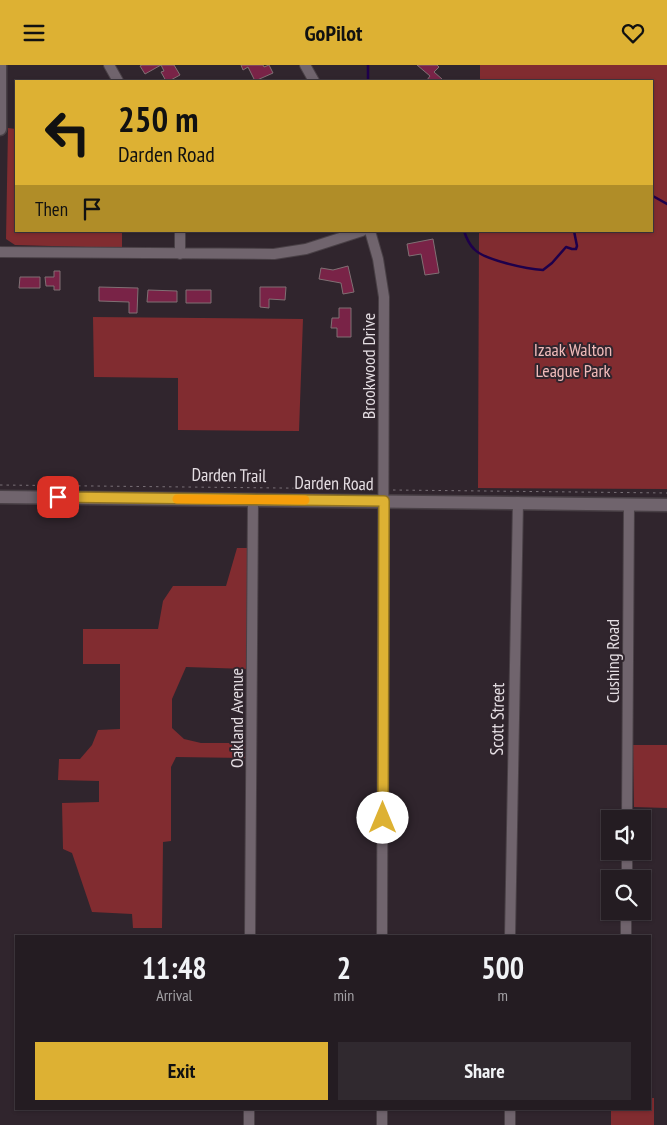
<!DOCTYPE html>
<html lang="en">
<head>
<meta charset="utf-8">
<style>
  body { margin:0; font-family:"PT Sans Narrow",sans-serif; background:#30292f; color:#f1f3f6; height:100vh; display:flex; flex-direction:column; font-size:19px; white-space:nowrap }
  * { box-sizing:border-box; margin:0 }
  p { font-size:16px; color:#a3a1a5 }
  .icon { flex:none; width:28px; height:28px; fill:none; stroke:currentColor; stroke-width:2; stroke-linecap:round; stroke-linejoin:round }
  .map { position:relative; flex:1; overflow:hidden }
  .drawer { position:absolute; left:15px; top:870px; width:636px; height:175px; display:flex; flex-direction:column; background:#241c22; border-radius:0px; box-shadow:0 1px 4px #0004,0 0 0 1px #413a40 }
  .drawer>* { flex:none }
  .top-card { position:absolute; left:15px; top:15px; width:638px; height:152px; border-radius:0px; box-shadow:0 1px 4px #0004,0 0 0 1px #413a40; background:#ddb133; color:#111; overflow:hidden }
  .buttons { position:absolute; left:601px; top:745px; display:grid; gap:10px }
  .buttons a { display:grid; place-items:center; width:50px; height:50px; border-radius:0px; background:#241c22; box-shadow:0 1px 4px #0004,0 0 0 1px #413a40; font-size:25px }
  .pin { position:absolute; display:grid; place-items:center; width:42px; height:42px; color:#fff; margin:-21px; border-radius:10px; box-shadow:0 2px 8px #0006 }
  .me { position:absolute; width:55px; margin:-28px; rotate:0deg; stroke-linejoin:round; filter:drop-shadow(0 0 4px #0008) }
  .turn { display:flex; align-items:center; gap:18px; height:105px; padding:0 20px; font-size:22px }
  .turn .icon { width:65px; height:65px; stroke-width:2.5 }
  .turn b { display:block; font-size:35px; line-height:42px }
  .then { display:flex; align-items:center; height:48px; padding:0 20px; background:#0003; gap:10px; font-size:19px }
  .eta { display:flex; justify-content:space-evenly; align-items:center; height:85px; text-align:center }
  .eta b { font-size:30px; font-weight:700; line-height:35px }
  .action { display:flex; gap:10px; margin-top:auto; padding:10px 20px }
  .action a { flex:1; height:58px; border-radius:0px; background:#ddb133; color:#111; font-size:20px; font-weight:700; line-height:58px; text-align:center }
  .action a+a { background:#30292f; color:#f1f3f6 }
  header { display:flex; justify-content:space-between; align-items:center; height:65px; padding:0 20px; background:#ddb133; color:#111; font-size:22px; font-weight:700 }
  .map>svg:first-child { display:block }
  .green { fill:#812c30 }
  .lines { fill:none; stroke-linecap:round; stroke-linejoin:round }
  .stream { stroke:#1e004b; stroke-width:2.5 }
  .building { fill:#792347; stroke:#807074 }
  .street-casing { stroke:#494046; stroke-width:12 }
  .secondary-casing { stroke:#494046; stroke-width:15 }
  .path { stroke:#797077; stroke-width:1; stroke-dasharray:2.5 4; stroke-linecap:butt }
  .street { stroke:#70646d; stroke-width:10 }
  .secondary { stroke:#70646d; stroke-width:12 }
  .route-casing { stroke:#907321; stroke-width:12 }
  .route { stroke:#ddb133; stroke-width:9 }
  .slow { stroke:#f59e0b; stroke-width:9 }
  .labels { text-anchor:middle; dominant-baseline:central; stroke-width:4; stroke-linejoin:round; paint-order:stroke }
  .park-label { font-size:18px; fill:#f0bbba; stroke:#30252d }
  .street-label { font-size:18px; fill:#e4dde2; stroke:#30252d }
</style>
</head>
<body>
<header><svg class="icon" aria-label="menu" viewBox="0 0 24 24"><path d="M4 6h16M4 12h16M4 18h16"/></svg>GoPilot<svg class="icon" aria-label="heart" viewBox="0 0 24 24"><path d="M12 20l-8-8c-3-5 5-10 8-4 3-6 11-1 8 4z"/></svg></header>
<div class="map">
<svg width="667" height="1060" viewBox="0 0 667 1060">
  <rect width="100%" height="100%" fill="#30252d"/>
  <!-- green -->
  <path class="green" d="M480 0H667V424L478 423 479 166H651V16H480Z
    M8 63 16 64V166H122V183L15 180 6 174Z
    M93 252 303 254 299 366 178 365V313L94 312Z
    M237 483H249L247 604 186 602 172 634V663L184 674 201 678H245V693L176 692 171 702V776L163 777 162 863H133L132 849 92 847 72 788 63 784 62 738 99 737V716L58 715 59 694H80L92 680 98 665 120 664V599H83V564H158L163 536 173 521H226Z
    M633 680H667V743L634 742Z
    M650 1033H654V1060H611V1044H650Z"/>
  <g class="lines">
    <!-- stream -->
    <path class="stream" d="M368 0V16
      M651 130 667 139
      M464 166C466 172 469 179 474 184 484 195 527 204 543 205L552 198 566 182 572 184H576L577 181 574 166"/>
  </g>
  <!-- building -->
  <path class="building" d="M142 0H174L180 10 169 16H166L161 7 164 6 161 0 145 9 140 1Z
    M241 0H263L264 2 269 0 273 8 255 16 248 2 243 5Z
    M417 0H437L439 2 434 7 442 14 440 16H429L427 15 430 11Z
    M433 174 439 208 425 210 421 189 409 191 407 179Z
    M348 201 354 227 343 229 341 218 319 214 321 203 333 205Z
    M54 206H60V225H54V221H46L45 212H54Z
    M20 212H40V223H19Z
    M99 222 138 223 137 248H129V237L99 236Z
    M260 222H286L285 235 269 234V243L260 242Z
    M148 225 177 226V237H147Z
    M186 225H211V238H186Z
    M339 243H351V272H337V263H331L332 253H339Z"/>
  <g class="lines">
    <!-- street casing -->
    <g class="street-casing">
      <path id="street" d="M109 0 118 16
        M305 0 314 16
        M180 166V189
        M370 166 378 194 384 232 382 871
        M0 187 274 189 306 184 362 166
        M627 754 629 439
        M627 814V786
        M250 871 253 435
        M510 871 518 437
        M626 871V846
        M249 1060V1044
        M382 1060V1044
        M510 1060V1044"/>
    </g>
    <!-- secondary casing -->
    <g class="secondary-casing">
      <path id="secondary" d="M0 64V0
        M0 432 667 440"/>
    </g>
    <!-- path -->
    <path class="path" d="M0 420 374 424
      M393 425 667 428"/>
    <!-- street -->
    <use href="#street" class="street"/>
    <!-- secondary -->
    <use href="#secondary" class="secondary"/>
  </g>
  <g class="lines">
    <!-- route casing -->
    <g class="route-casing">
      <path id="route" d="M58 432 384 436 383 753"/>
    </g>
    <!-- route -->
    <use href="#route" class="route"/>
    <!-- slow -->
    <path class="slow" d="M177 434 305 435"/>
  </g>
  <g class="labels">
    <!-- park labels -->
    <g class="park-label">
      <text x="573" y="284">Izaak Walton<tspan x="573" dy="21">League Park</tspan></text>
    </g>
    <!-- street labels -->
    <g class="street-label">
      <text transform="translate(368 301) rotate(-90)">Brookwood Drive</text>
      <text transform="translate(229 410) rotate(1)">Darden Trail</text>
      <text transform="translate(334 418) rotate(1)">Darden Road</text>
      <text transform="translate(612 596) rotate(-90)">Cushing Road</text>
      <text transform="translate(236 653) rotate(-90)">Oakland Avenue</text>
      <text transform="translate(497 654) rotate(-89)">Scott Street</text>
    </g>
  </g>
</svg>
<div class="buttons">
<a><svg class="icon" aria-label="sound" viewBox="0 0 24 24"><path d="M4 9h4l5-4v14l-5-4H4zM17 9q2 3 0 6"/></svg></a>
<a><svg class="icon" aria-label="search" viewBox="0 0 24 24"><circle cx="10" cy="10" r="6"/><path d="M15 15l6 6"/></svg></a>
</div>
<div class="pin" style="left:58px;top:432px;background:#d93025"><svg class="icon" aria-label="arrive" viewBox="0 0 24 24"><path d="M6 21V4h12l-3 4 3 4H6"/></svg></div>
<svg class="me" style="left:383px;top:753px" viewBox="-20 -20 40 40"><circle r="19" fill="#fff"/><path d="M0-13L10 11 0 6-10 11z" fill="#ddb133"/></svg>
<div class="top-card">
<div class="turn"><svg class="icon" aria-label="left" viewBox="0 0 24 24"><path d="M17 20v-9H6M10 6l-5 5 5 5"/></svg><div><b>250 m</b>Darden Road</div></div>
<div class="then">Then<svg class="icon" aria-label="arrive" viewBox="0 0 24 24"><path d="M6 21V4h12l-3 4 3 4H6"/></svg></div>
</div>
<section class="drawer">
<div class="eta">
<div><b>11:48</b><p>Arrival</p></div>
<div><b>2</b><p>min</p></div>
<div><b>500</b><p>m</p></div>
</div>
<div class="action"><a>Exit</a><a>Share</a></div>
</section>
</div>
</body>
</html>
